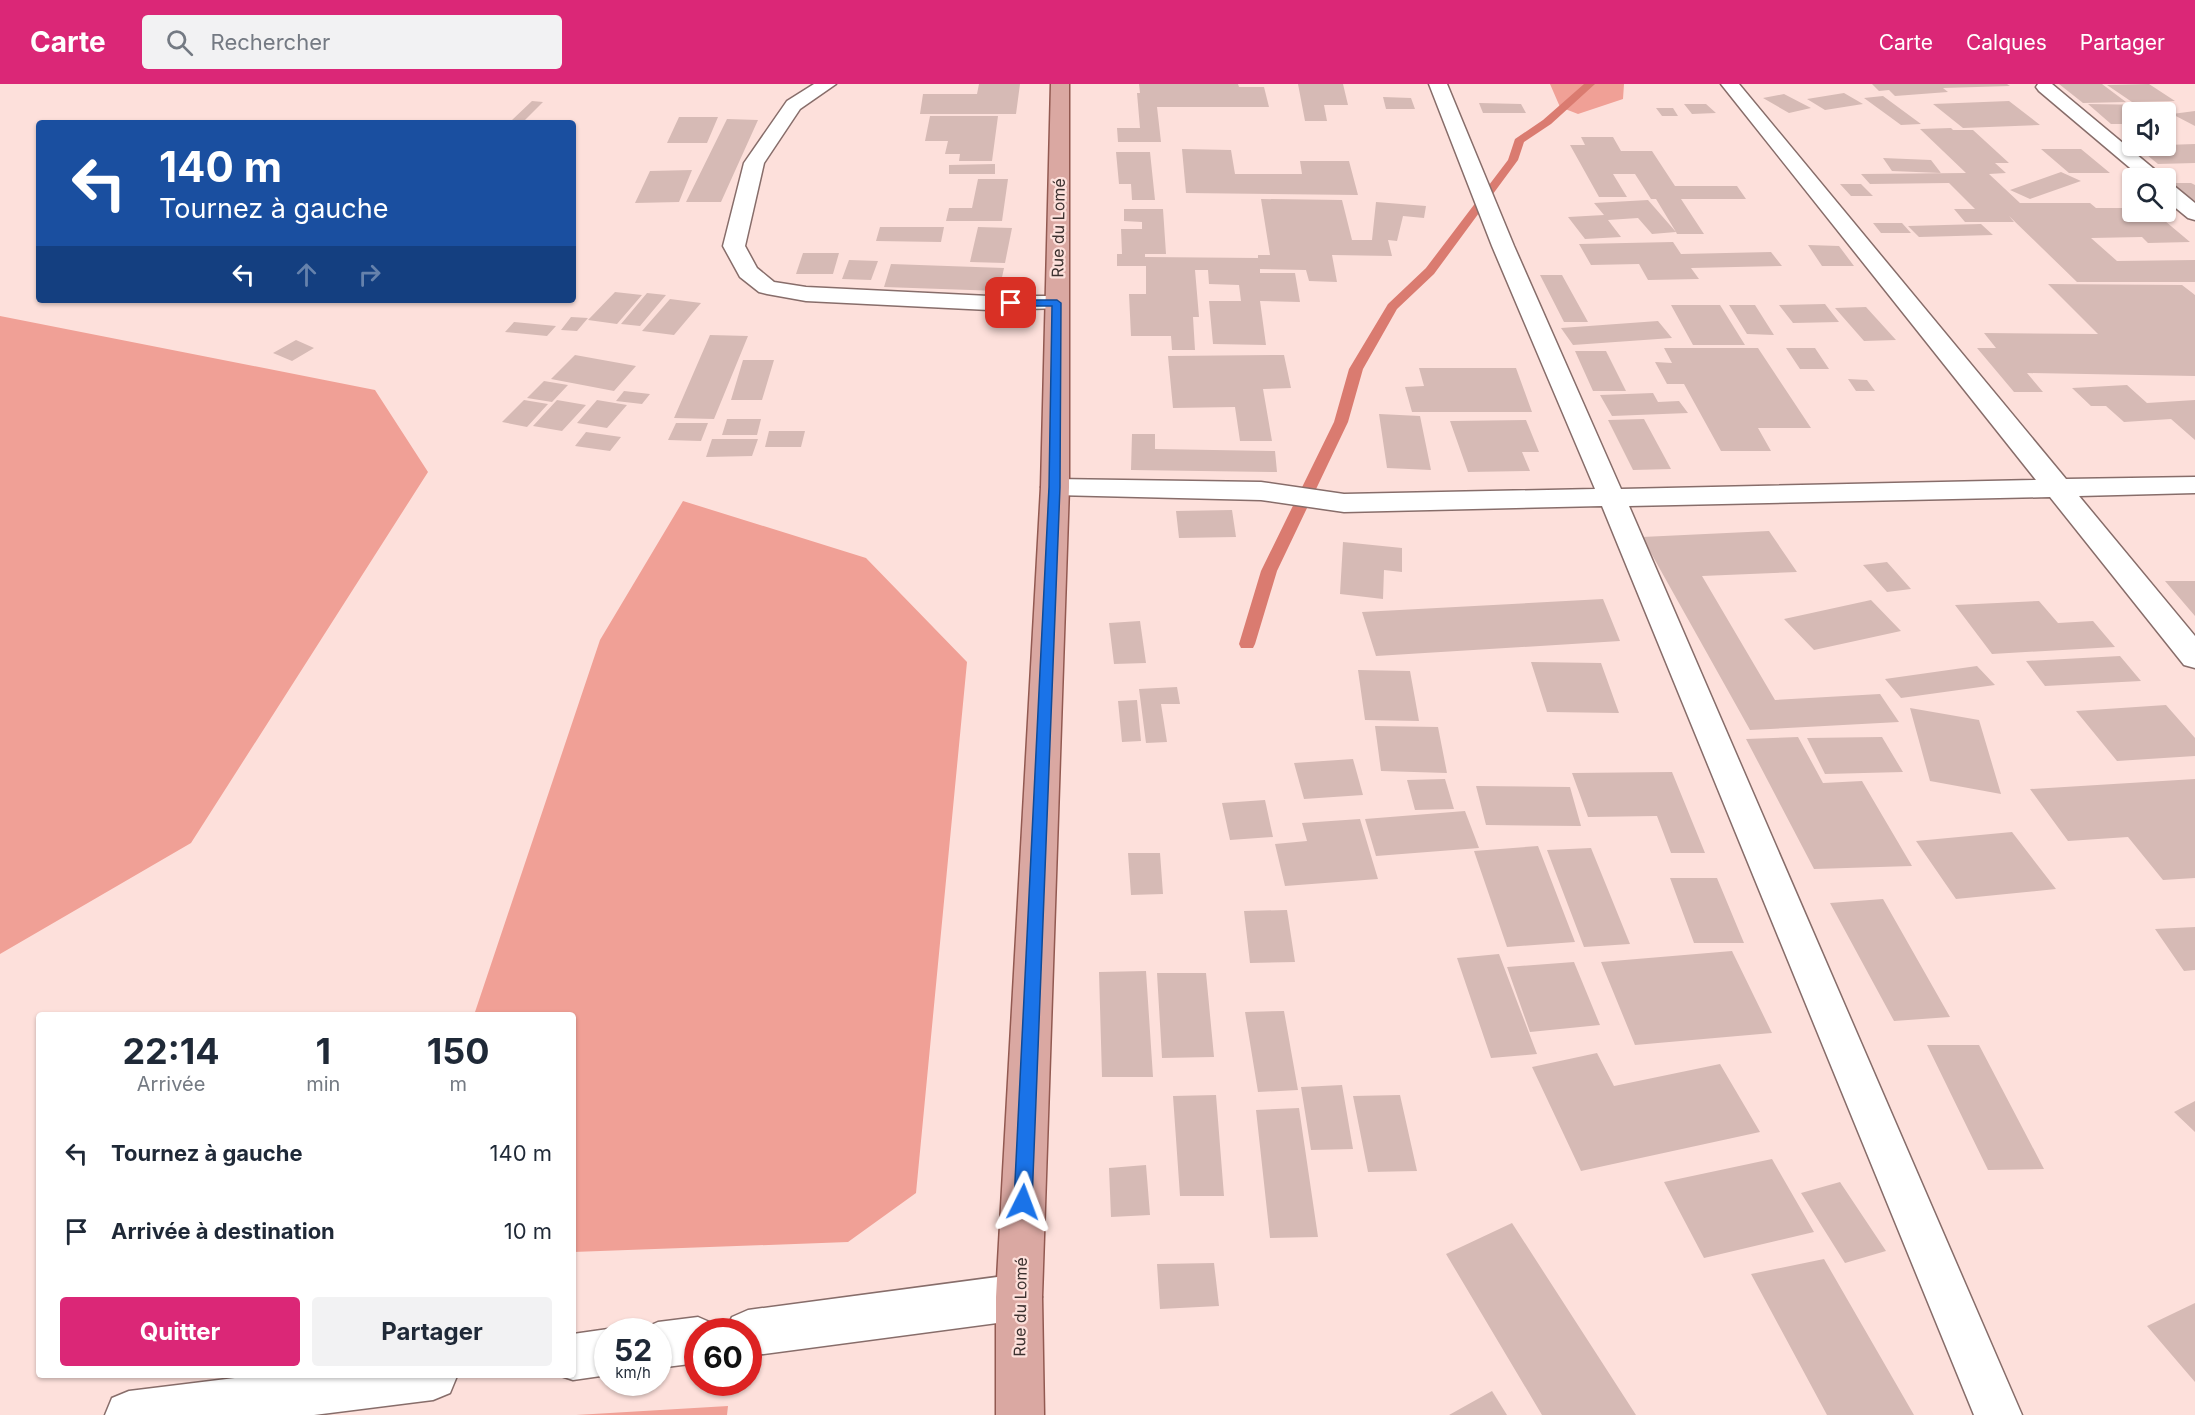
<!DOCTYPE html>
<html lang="fr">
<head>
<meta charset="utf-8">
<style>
  body { margin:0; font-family:Inter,sans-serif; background:#f2f2f3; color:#1f2937; height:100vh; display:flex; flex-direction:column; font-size:22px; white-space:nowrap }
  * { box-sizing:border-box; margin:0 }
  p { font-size:20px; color:#747a83 }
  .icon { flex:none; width:33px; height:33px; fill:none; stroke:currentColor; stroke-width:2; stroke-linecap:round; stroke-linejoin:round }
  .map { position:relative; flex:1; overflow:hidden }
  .details { position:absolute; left:36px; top:928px; width:540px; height:366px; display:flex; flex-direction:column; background:#fff; border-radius:6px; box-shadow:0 2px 4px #0004 }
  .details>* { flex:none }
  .top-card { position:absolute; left:36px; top:36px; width:540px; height:183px; border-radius:6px; box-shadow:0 2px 4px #0004; background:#1a4fa0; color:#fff; overflow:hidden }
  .fabs { position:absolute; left:2122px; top:18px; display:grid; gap:12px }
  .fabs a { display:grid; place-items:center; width:54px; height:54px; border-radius:6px; background:#fff; box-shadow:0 2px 4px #0004; font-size:30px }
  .speed { position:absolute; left:594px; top:1234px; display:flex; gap:12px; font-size:30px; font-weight:700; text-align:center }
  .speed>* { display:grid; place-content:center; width:78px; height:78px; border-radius:50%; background:#fff; box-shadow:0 2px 4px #0004; line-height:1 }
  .speed small { font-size:15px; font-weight:400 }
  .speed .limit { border:9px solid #d22; background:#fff; color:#111 }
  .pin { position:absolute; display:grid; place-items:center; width:51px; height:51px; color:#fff; margin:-26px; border-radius:12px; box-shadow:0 3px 9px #0006 }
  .me { position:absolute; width:66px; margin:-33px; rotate:3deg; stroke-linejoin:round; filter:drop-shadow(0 0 4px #0008) }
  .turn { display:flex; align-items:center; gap:21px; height:126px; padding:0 24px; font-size:27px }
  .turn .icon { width:78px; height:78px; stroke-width:2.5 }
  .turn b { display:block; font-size:42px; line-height:51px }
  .lanes { display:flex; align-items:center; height:57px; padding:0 24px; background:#0003; justify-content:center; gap:30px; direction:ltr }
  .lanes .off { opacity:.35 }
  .eta { display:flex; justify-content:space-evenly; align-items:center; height:102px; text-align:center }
  .eta b { font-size:36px; font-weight:700; line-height:42px }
  .button { display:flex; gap:12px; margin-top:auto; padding:12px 24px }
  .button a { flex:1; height:69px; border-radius:6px; background:#db2777; color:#fff; font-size:24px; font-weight:700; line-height:69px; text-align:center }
  .button a+a { background:#f2f2f3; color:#1f2937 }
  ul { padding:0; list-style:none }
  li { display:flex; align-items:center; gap:18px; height:78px; padding:0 24px }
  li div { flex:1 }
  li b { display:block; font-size:22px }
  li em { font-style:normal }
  header { display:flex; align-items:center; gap:36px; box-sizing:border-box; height:84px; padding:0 30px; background:#db2777; color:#fff }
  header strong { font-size:28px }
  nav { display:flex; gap:33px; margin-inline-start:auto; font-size:21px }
  .search { width:420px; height:54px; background:#f2f2f3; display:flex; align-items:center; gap:15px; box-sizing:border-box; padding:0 21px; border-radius:6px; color:#747a83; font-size:22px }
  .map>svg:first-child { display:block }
  .green { fill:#f0a096 }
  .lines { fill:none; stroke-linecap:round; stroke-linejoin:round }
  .stream { fill:#da7b70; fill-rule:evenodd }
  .building { fill:#d6bab5 }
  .minor-casing { stroke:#876d6a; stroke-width:3 }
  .major-casing { stroke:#925951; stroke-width:3 }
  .minor { fill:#fff; fill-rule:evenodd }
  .major { fill:#daa8a2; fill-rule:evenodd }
  .route { fill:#1a73e8; stroke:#114b97; stroke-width:1.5 }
  .labels { text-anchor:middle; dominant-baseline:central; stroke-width:4.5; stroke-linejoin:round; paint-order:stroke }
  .street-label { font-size:16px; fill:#3c312f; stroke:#fde0db }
</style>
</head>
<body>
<header>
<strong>Carte</strong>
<div class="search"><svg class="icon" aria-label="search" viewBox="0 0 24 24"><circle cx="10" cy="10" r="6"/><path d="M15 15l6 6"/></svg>Rechercher</div>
<nav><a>Carte</a><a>Calques</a><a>Partager</a></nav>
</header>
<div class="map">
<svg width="2195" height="1331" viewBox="0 0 2195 1331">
  <rect width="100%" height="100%" fill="#fde0db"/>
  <!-- green -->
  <path class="green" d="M1550 0H1624L1623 15 1578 30 1560 23Z
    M0 232 375 306 428 388 191 759 0 870Z
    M683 417 866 474 967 578 916 1109 848 1158 573 1168V932L474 931 600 556Z
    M728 1322 727 1331H576Z"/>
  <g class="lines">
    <!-- stream -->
    <path class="stream" d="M1584 0H1595L1551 40 1524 58 1518 76 1434 190 1397 225 1363 285 1348 338 1277 487 1255 560 1253 564H1241L1239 560 1261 487 1334 338 1349 285 1388 220 1426 184 1508 76 1515 55 1543 36Z"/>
  </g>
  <!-- building -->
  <path class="building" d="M979 0H1020L1016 30H920L923 10H977Z
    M1139 0H1238L1239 3H1264L1269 23H1157L1161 58H1118L1117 44H1140L1137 9H1140Z
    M1298 0H1343L1348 21H1324L1327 37H1305Z
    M1872 0H2007L2010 2 1943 4 1948 8 1895 12 1889 6 1879 7Z
    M2059 0H2102L2126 18 2083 19Z
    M2149 0 2175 17 2132 18 2107 1Z
    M1844 9 1863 20 1825 26 1807 15Z
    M1784 10 1811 24 1789 29 1763 14Z
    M1883 12 1921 40 1901 41 1864 14Z
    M1383 13 1411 14 1415 25H1386Z
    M532 17 543 18 524 37 512 36Z
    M2009 17 2040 41 1963 44 1933 20Z
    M1479 19 1521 20 1526 29H1483Z
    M1684 20H1706L1716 29 1692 30Z
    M2088 20 2150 21 2160 28H2133V40H2111Z
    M1656 24H1673L1678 32H1662Z
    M2195 27V42L2172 30Z
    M930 32H998L992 77H959L960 70H945L948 57H925Z
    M679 33H718L707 59H667Z
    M727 35 758 36 721 118H686Z
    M1951 44 1953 46H1973L2009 79H1995L2006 89 1989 90 2020 119H2090L2096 124H2130L2145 137H2165L2190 158 2148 159 2142 153 2091 154 2117 177 2195 176V198H2077L2009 132 2014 138H1965L1954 125H1975L1949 99 1870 100 1861 90 1966 89 1920 45Z
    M1581 53H1613L1621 67H1652L1675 102H1737L1746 115H1681L1704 150H1677L1676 148 1652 150 1638 134 1608 136 1621 153 1585 155 1568 133 1604 131 1594 119 1648 116 1676 148 1656 115H1651L1635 90H1613L1627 113H1599L1570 61H1585Z
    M2195 60V79L2158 80 2136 62Z
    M1182 65 1231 66 1235 90H1302L1300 77H1349L1358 111 1186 109Z
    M2041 65H2081L2110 89H2069Z
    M1116 68H1150L1155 116H1132L1131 100H1119Z
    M1883 74 1931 76 1941 89 1892 87Z
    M995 80V90H949V81Z
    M692 86 679 118 635 119 650 87Z
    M2061 88 2081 97 2030 115 2010 106Z
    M978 95H1008L1002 137H946L949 124H972Z
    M2171 99H2191L2195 101V117Z
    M1840 100H1861L1873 112H1851Z
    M1261 115 1342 116 1352 156H1372L1376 118 1426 122 1424 134 1403 132 1397 157 1388 156 1392 172 1332 171 1337 198 1309 197 1306 186 1260 185V189H1295L1300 218 1260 217 1266 261 1213 260 1209 217H1241L1239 201 1209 200 1208 186H1195L1199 233H1193L1195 266H1172L1171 252H1131L1129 210H1146V182H1117V170H1122L1121 145H1142V138L1124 137V125H1163L1166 170H1145V173L1258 174V171H1270Z
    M1873 139H1902L1911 149H1881Z
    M1981 140 1993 151 1919 153 1908 142Z
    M880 143H944L941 158 876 157Z
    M978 143 1012 144 1005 179 970 178Z
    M1673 158 1681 170 1771 168 1782 182 1691 184 1699 195 1648 196 1639 180 1591 181 1579 160Z
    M1808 161 1839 162 1854 182H1822Z
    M803 169H839L833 190H796Z
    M849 176 878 177 871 196 842 195Z
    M891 180 1004 184 999 207 884 203Z
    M1540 191H1562L1588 238H1564Z
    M2048 200 2182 201 2195 211V292L2027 289 2043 308H2014L1977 264H1996L1984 249 2098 250Z
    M615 208 642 211 617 240 588 236Z
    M647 209 666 211 640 242 621 240Z
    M670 215 701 219 674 251 642 247Z
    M1825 220 1839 238 1793 239 1779 221Z
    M1671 221H1720L1745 261H1693Z
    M1729 221H1755L1774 251 1747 250Z
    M1866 223 1896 256 1864 257 1835 224Z
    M571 233 588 234 577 247 561 246Z
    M1658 237 1672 254 1573 261 1561 244Z
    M514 238 556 242 547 252 505 248Z
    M710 251 748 252 714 335 674 334Z
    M296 256 314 264 292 277 273 269Z
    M1664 264H1758L1811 344H1758L1771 367H1721L1684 300H1667L1655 278 1672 279Z
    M1786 264H1815L1829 285H1800Z
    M1575 267H1606L1626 307H1593Z
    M575 271 636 282 614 307 551 295Z
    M1284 271 1291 304 1263 305 1272 357H1240L1235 323 1173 324 1168 272Z
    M743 276H774L762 316H731Z
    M1419 284H1516L1532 328H1412L1405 303 1424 302Z
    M1848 295 1867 296 1875 307H1856Z
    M544 297 568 301 552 318 527 314Z
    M2127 301 2147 319 2195 316V356L2171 335 2124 338 2106 322H2091L2072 304Z
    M624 307 650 310 642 320 616 317Z
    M1653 309 1658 318 1679 317 1688 329 1612 332 1600 311Z
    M524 316 548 320 527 343 502 338Z
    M557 316 586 321 562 347 533 342Z
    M597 316 627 321 607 344 577 339Z
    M1379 330 1420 332 1431 386 1387 384Z
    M727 335H761L757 351H722Z
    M1644 335 1671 385 1633 386 1608 336Z
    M1526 336 1539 368H1522L1530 387 1468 388 1450 337Z
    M676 339H708L701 357 668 356Z
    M769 347H805L801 363H765Z
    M586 348 621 353 610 367 575 362Z
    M1132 350H1155V365L1275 367 1277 388 1131 386Z
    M712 355H758L752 372 706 373Z
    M1232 426 1236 453 1179 454 1176 427Z
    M1769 447 1797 488 1702 492 1775 616 1880 610 1899 638 1750 646 1642 453Z
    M1343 458 1402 464V488L1384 486 1383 515 1340 510Z
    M1887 478 1911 505 1887 508 1863 481Z
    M2165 497H2195V532Z
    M1603 515 1620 557 1376 572 1362 528Z
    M1871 516 1901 547 1814 566 1784 535Z
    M2039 517 2058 539 2093 537 2115 563 1992 570 1955 521Z
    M1140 537 1146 579 1114 580 1109 539Z
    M2120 572 2141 597 2045 602 2026 577Z
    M1531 578 1601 579 1619 629 1547 628Z
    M1977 582 1995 601 1901 614 1885 595Z
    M1358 586 1410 587 1419 637 1365 636Z
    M1177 603 1180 620H1161L1167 658 1146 659 1139 605Z
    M1137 616 1141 657 1122 658 1118 617Z
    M2166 621 2195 654V672L2117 677 2076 627Z
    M1910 624 1979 636 2001 710 1930 697Z
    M1375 642 1438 643 1447 689 1381 687Z
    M1798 653 1823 699 1862 697 1912 782 1814 785 1746 655Z
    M1882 653 1903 688 1825 690 1807 654Z
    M1353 675 1363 711 1304 715 1294 679Z
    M1672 688 1705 769H1671L1657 732 1588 733 1572 689Z
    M1445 695 1454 725 1415 726 1407 696Z
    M2195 695V794L2163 796 2128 753 2068 757 2030 705Z
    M1476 702 1570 703 1581 742 1486 741Z
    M1265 716 1273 753 1230 756 1222 719Z
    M1465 727 1479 764 1376 772 1365 735Z
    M1360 735 1378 795 1285 802 1275 760 1307 757 1302 739Z
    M2012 748 2056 805 1956 815 1916 757Z
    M1538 762 1575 858 1507 863 1474 767Z
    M1591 764 1630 860 1584 863 1547 766Z
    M1128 769H1160L1163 810 1131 811Z
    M1670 794H1717L1744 859H1694Z
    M1883 815 1950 933 1894 937 1830 819Z
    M1287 826 1295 878 1250 879 1244 827Z
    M2195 843V886L2184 887 2155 845Z
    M1732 867 1772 949 1635 961 1601 878Z
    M1499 870 1537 970 1491 974 1457 874Z
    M1574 878 1600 941 1530 948 1507 883Z
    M1146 887 1153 993H1102L1099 888Z
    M1157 889H1206L1214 973 1162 974Z
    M1284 927 1298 1006 1258 1008 1245 928Z
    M1927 961H1979L2044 1085 1988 1086Z
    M1597 969 1614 1002 1720 980 1760 1048 1581 1087 1532 983Z
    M1342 1001 1353 1065 1311 1066 1301 1003Z
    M1216 1011 1224 1112H1180L1173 1012Z
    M1400 1011 1417 1087 1368 1088 1353 1012Z
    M2195 1017V1048L2174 1028Z
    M1299 1024 1318 1153 1270 1154 1256 1026Z
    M1772 1075 1814 1148 1704 1174 1664 1098Z
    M1146 1081 1150 1131 1111 1133 1109 1084Z
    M1840 1098 1886 1167 1845 1179 1801 1109Z
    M1512 1139 1636 1331H1542L1446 1170Z
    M1824 1175 1914 1331H1827L1751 1190Z
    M1214 1179 1219 1222 1160 1225 1157 1180Z
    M2195 1219V1298L2147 1242Z
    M1492 1307 1507 1331H1449Z"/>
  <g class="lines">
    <!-- minor casing -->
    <g class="minor-casing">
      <path id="minor" d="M814 0H836L800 25 764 79 745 162 757 184 774 198 806 203 989 212H1057L1065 214 1068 219 1065 224 989 226 806 217 767 210 759 208 740 193 723 162 744 79 787 17Z
        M1429 0H1447L1514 162 1621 405 2036 396 1721 0H1739L2066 395 2195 393V409L2079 412 2195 552V584L2184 581 2050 413 1629 422 2022 1331H1974L1602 422 1344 428 1261 416 1055 411 1045 409 1041 403 1045 397 1055 395 1261 398 1344 410 1595 405 1492 162Z
        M2038 0H2052L2160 90 2163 94H2142L2039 7 2036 3Z
        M2166 99 2173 101 2195 119V136L2188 134 2166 116Z
        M1019 1190 1035 1197 1042 1213 1035 1229 1019 1236 748 1272V1248H725L732 1233 748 1226Z
        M698 1233 714 1240 718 1248H698V1279L658 1284V1248H640L642 1245 658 1238Z
        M608 1245 616 1248H608V1291L573 1296 561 1292H573V1250Z
        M251 1292H457L450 1309 433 1316 314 1331H105L112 1314 129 1307Z"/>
    </g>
    <!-- major casing -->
    <g class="major-casing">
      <path id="major" d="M1051 0H1069V403L1042 1213 1044 1331H996V1213L1041 403Z"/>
    </g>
    <!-- minor -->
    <use href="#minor" class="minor"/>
    <!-- major -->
    <use href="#major" class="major"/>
  </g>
  <!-- route -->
  <path class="route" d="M1057 216 1061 219 1060 403 1032 1118 1030 1124 1023 1127 1017 1124 1014 1118 1049 403 1052 222H1011L1006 219 1011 216Z"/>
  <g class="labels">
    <!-- street labels -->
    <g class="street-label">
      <text transform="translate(1058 144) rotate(-89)">Rue du Lomé</text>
      <text transform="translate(1020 1223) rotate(-89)">Rue du Lomé</text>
    </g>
  </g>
</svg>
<div class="fabs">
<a><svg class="icon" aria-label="sound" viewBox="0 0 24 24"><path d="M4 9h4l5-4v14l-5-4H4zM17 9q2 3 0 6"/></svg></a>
<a><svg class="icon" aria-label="search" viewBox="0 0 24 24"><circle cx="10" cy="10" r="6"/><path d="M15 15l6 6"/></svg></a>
</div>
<div class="speed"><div>52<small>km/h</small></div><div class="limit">60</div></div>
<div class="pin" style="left:1011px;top:219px;background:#d93025"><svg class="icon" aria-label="arrive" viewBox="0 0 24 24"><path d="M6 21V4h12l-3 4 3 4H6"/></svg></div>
<svg class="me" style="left:1023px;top:1118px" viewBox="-20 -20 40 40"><path d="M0-17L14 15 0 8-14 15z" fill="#1a73e8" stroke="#fff" stroke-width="4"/></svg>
<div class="top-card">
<div class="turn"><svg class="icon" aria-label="left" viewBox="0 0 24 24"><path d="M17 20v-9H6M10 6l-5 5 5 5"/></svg><div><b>140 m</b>Tournez à gauche</div></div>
<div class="lanes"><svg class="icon" aria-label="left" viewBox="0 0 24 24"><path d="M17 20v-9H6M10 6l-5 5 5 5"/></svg><svg class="icon off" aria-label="ahead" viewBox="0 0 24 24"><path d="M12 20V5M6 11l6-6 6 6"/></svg><svg class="icon off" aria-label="right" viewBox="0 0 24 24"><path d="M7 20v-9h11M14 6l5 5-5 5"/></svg></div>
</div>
<section class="details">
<div class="eta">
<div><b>22:14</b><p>Arrivée</p></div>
<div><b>1</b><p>min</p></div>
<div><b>150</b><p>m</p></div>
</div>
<ul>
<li><svg class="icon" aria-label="left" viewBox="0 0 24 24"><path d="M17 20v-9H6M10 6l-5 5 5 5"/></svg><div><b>Tournez à gauche</b></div><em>140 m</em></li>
<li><svg class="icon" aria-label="arrive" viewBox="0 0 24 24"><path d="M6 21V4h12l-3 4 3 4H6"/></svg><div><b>Arrivée à destination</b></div><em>10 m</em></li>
</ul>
<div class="button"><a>Quitter</a><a>Partager</a></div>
</section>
</div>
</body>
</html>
